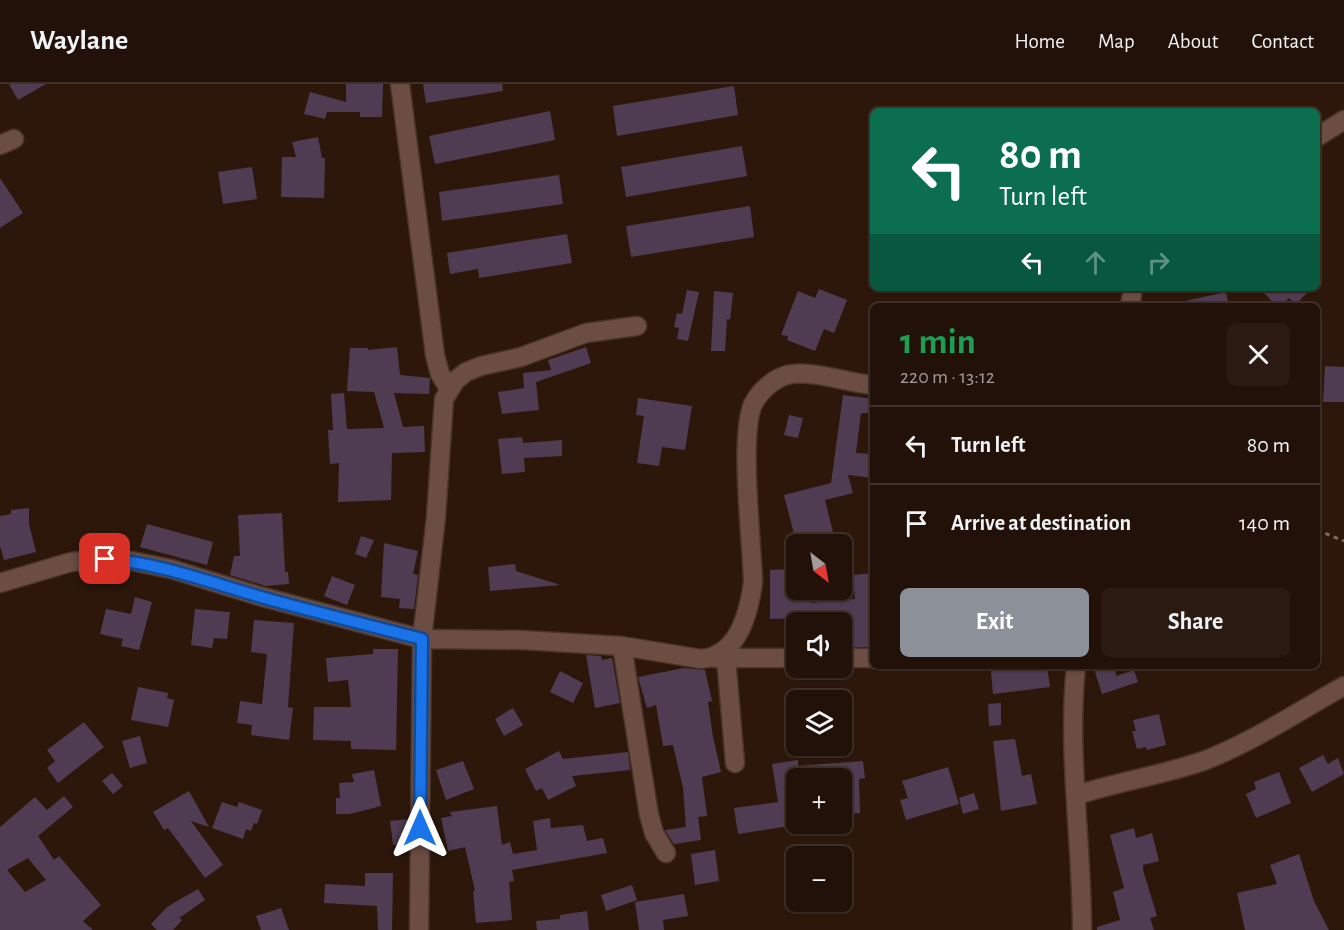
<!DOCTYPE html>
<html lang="en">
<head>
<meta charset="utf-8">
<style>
  body { margin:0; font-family:"Alegreya Sans",sans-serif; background:#2a1a12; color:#f1f3f6; height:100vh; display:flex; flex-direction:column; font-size:22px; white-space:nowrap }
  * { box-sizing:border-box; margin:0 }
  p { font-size:20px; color:#a29d9c }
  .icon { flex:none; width:33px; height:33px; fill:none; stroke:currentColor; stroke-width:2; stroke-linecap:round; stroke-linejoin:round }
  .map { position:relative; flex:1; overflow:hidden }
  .drawer { position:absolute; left:870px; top:219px; width:450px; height:366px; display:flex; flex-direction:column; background:#221108; border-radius:9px; box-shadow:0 2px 4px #0004,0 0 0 2px #3f3129 }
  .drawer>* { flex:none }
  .banner { position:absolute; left:870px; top:24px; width:450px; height:183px; border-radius:9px; box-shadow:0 2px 4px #0004,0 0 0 2px #3f3129; background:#0b6e4f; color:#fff; overflow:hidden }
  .needle { width:39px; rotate:149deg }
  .buttons { position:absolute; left:786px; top:450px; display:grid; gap:12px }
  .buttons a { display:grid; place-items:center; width:66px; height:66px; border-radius:9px; background:#221108; box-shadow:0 2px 4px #0004,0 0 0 2px #3f3129; font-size:30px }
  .pin { position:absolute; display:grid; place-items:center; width:51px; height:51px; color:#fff; margin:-26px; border-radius:12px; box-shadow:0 3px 9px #0006 }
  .me { position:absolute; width:66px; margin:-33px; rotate:0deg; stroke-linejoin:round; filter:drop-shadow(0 0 4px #0008) }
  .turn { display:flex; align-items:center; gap:21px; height:126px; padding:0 30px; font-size:27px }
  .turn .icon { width:78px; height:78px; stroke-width:2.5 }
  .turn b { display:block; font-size:42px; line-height:51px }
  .lanes { display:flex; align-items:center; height:57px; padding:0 30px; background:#0003; justify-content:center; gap:30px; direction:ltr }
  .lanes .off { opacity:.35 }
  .round { display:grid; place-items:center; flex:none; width:63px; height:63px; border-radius:9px; background:#2a1a12 }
  .head { display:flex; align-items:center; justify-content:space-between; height:102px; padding:0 30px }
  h1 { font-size:36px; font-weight:600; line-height:45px; color:#1e9e55 }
  .action { display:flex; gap:12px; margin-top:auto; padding:12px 30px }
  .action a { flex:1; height:69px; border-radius:9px; background:#8c9099; color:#fff; font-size:24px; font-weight:600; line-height:69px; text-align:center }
  .action a+a { background:#2a1a12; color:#f1f3f6 }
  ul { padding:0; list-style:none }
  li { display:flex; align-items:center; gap:18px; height:78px; padding:0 30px; border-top:2px solid #3f3129 }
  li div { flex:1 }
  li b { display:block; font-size:22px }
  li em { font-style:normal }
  header { display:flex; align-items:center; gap:36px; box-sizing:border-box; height:84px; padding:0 30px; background:#221108; border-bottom:2px solid #3f3129 }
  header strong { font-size:28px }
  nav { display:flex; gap:33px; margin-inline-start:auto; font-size:21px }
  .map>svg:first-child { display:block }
  .building { fill:#4f3c52; fill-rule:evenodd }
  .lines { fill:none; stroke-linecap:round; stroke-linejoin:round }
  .minor-casing { stroke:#493428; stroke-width:21 }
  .path { stroke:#7e6a5f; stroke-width:3; stroke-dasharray:4.5 4.5; stroke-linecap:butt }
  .minor { stroke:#6c4d41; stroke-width:18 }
  .route-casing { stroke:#114b97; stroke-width:15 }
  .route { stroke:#1a73e8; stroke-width:10 }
</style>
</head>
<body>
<header>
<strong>Waylane</strong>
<nav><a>Home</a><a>Map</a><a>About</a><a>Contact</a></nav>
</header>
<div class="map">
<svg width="1344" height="846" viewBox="0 0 1344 846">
  <rect width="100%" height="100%" fill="#2d170b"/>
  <!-- building -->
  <path class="building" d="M9 0H46L18 16Z
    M346 0H383L382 33H360V28H327L325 35 304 30 310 8 346 18Z
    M423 0H502L503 7 426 19Z
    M734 2 738 31 617 52 613 22Z
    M550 27 555 56 435 80 429 52Z
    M318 53 322 74H325L324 114 281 113 282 73H296L292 58Z
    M742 62 747 92 626 113 621 83Z
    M252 83 257 115 223 120 218 88Z
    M559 91 563 120 442 137 439 108Z
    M0 94 23 129 0 144Z
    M750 122 754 153 631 173 626 142Z
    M567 150 572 179 479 194 478 185 450 190 447 169Z
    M1259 204H1312L1296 220 1289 214 1281 222H1277Z
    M819 205 847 216 834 249 824 245 815 267 787 256 788 252 781 251 798 207 815 214Z
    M687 206 699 208 688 257 677 255 679 244 674 243 677 229 682 230Z
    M714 207 733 209 730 236 727 235 725 267H711Z
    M1226 208 1229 222H1186L1185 217Z
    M397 263 400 291 430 294 429 310 394 309 403 343 424 342 425 368 392 369 391 416 338 418 339 379 330 380 328 346H333L331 310 344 309 347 345 384 344 374 308 347 307 350 264H368V266Z
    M586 263 591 279 536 298 539 326 502 330 498 308 524 304 523 289 551 286 548 276Z
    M1325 282 1344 283V318H1323Z
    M843 311 873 315V329H861L856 369 873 370V394L848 391 853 409 825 416 833 448 796 458 784 411 831 399Z
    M638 314 692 322 685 366 662 363 659 382 637 379 644 332 636 331Z
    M789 331 803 334 798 354 784 351Z
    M522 353 523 359 562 356V372L524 374 525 388 502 390 498 355Z
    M29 424V440L36 468 4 476 0 462V432L11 430V426Z
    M282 429 285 488H288L289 500 266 502 230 491 234 472H240L238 431Z
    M147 440 213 458 207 481 140 463Z
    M361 452 374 456 366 474 355 470Z
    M384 459 418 467 413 490 418 491 414 525 399 524 400 515 381 513Z
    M515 480 516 487 560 501 490 507 488 483Z
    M796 485V506H811V519L855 515 853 491 873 489V563H851L846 545 842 546V538H815L814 534 770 535V486Z
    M332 492 355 501 347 521 324 512Z
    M135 513 152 518 139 566 121 562 123 555 100 550 106 525 131 530Z
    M195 525 230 528 227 555 214 554 212 564 191 561Z
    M254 536 294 539 288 623 293 624 289 656 251 651 252 641 237 639 240 617 262 620 267 570 251 568Z
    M373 565H398L396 666 351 665V657L313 656 314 623H351L348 596 328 598 326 574 373 570Z
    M586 571 601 572 602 576 612 574 620 619 595 624Z
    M1035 582H1047L1050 603 993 610 991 587Z
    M1093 582H1115L1116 592 1134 586 1138 598 1102 610Z
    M684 584 705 586 712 617 708 618 713 653 721 688 702 693 707 732 698 733 701 756 674 760 665 746 686 743 683 704 673 661 663 662 656 621 647 624 638 593Z
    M560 587 583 599 573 619 550 608Z
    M138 603 168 609 167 614 174 616 168 643 131 636Z
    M1001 619V641L989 642 988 620Z
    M513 624 523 641 504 652 495 635Z
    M1159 630 1166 661 1147 666 1146 663 1137 665 1132 647H1136L1133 636Z
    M84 638 104 663 58 699 47 684 55 677 47 666Z
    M140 652 147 679 130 684 122 657Z
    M1015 655 1022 692 1031 690 1037 720 1001 727 993 657Z
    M559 667 563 675 628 668 630 686 572 692 576 702 548 716 542 704 536 707 525 685Z
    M1323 671 1328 680 1338 674 1344 690 1312 708 1299 684Z
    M798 676V682L863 677 865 694 859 695 860 729 842 730V694H796V741L738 750 734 724 778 718 772 680Z
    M463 677 474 705 446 716 436 686Z
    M948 683 959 720 906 736 900 716 908 714 902 697Z
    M374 686 381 722 350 730H336V714H340L339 699 354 698 352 690Z
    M1279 688 1291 719 1256 734 1246 710 1256 705 1254 698Z
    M112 689 123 702 113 710 102 697Z
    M189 707 209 743 191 737 223 781 205 794 168 744 164 746 153 728Z
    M974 709 979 725 963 730 959 714Z
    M64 712 73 723 38 752 54 776 59 772 101 821 83 837 93 846H0V743L35 713 47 726ZM28 774 46 796 25 808 7 786Z
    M222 718 237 723 239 718 262 726 257 740 254 739 251 747 246 745 243 755 212 744Z
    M497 722 502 761 510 758 513 770 537 766 533 737 550 734 551 744 583 741 587 757 603 754 607 769 512 786 514 797 509 798 512 836 476 839 473 807H475L465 763 448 767 441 734 452 732 450 728Z
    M409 735V760L393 761 390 737Z
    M1134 744 1136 754 1152 749 1159 777 1143 781V786L1157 832 1150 834 1154 846H1097V843L1120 836 1113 808 1124 804 1110 751Z
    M715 766 719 797 695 801 691 770Z
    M1299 770 1314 817 1329 846H1245L1237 809 1277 800 1270 781Z
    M365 789H393L392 846H378L377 822 324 819 325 800 365 802Z
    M632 801 637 816 606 827 601 811Z
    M198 805 205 816 179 834 182 836 173 846H157L151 840 167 823Z
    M684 810 688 832 663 836 664 846H639L635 818Z
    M281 824 289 846H261L256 832Z
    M587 827 589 846H537L536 837 560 835V831Z"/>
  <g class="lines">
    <!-- minor casing -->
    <g class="minor-casing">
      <path id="minor" d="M400 0 435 271 440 290 449 305
        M1317 53 1344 36
        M0 61 14 55
        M1130 222 1133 204
        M0 499 71 478 105 475 132 477 171 485 259 512 422 555 522 556 622 562 701 575C738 572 749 529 753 498 752 458 739 353 753 320 760 307 773 295 787 291 810 285 848 299 873 301
        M622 562 649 731 654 749 666 769
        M715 574H796
        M726 574 735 679
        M842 574H873
        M1076 582C1067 669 1082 758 1082 846
        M1077 711C1120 697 1164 691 1206 676 1254 657 1299 627 1344 602
        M419 846 422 555 436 433 444 315 456 296 466 288 481 282 521 273 586 249 637 242"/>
    </g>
    <!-- path -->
    <path class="path" d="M1317 446 1344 457"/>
    <!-- minor -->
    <use href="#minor" class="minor"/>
  </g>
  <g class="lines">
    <!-- route casing -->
    <g class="route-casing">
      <path id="route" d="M105 475C160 479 209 498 261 513 314 528 368 541 422 555L420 744"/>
    </g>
    <!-- route -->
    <use href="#route" class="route"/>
  </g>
</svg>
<div class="buttons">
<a><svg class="needle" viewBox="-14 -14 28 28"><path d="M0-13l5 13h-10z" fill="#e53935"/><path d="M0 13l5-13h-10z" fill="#a29d9c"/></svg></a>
<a><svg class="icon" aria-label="sound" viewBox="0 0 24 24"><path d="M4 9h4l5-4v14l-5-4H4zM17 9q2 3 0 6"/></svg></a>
<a><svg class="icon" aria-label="layers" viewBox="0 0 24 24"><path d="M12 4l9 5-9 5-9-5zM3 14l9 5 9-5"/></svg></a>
<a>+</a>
<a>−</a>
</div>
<div class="pin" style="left:105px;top:475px;background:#d93025"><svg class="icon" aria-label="arrive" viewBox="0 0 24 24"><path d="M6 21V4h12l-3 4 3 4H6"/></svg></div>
<svg class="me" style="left:420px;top:744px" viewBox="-20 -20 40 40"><path d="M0-17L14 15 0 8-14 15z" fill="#1a73e8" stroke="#fff" stroke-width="4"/></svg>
<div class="banner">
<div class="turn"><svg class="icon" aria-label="left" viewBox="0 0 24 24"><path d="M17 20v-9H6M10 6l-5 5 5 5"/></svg><div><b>80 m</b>Turn left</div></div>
<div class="lanes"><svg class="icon" aria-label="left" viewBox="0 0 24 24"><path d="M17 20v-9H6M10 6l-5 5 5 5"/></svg><svg class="icon off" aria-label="ahead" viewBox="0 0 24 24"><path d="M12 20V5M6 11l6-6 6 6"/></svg><svg class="icon off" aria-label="right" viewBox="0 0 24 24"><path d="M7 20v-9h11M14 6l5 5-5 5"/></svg></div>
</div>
<section class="drawer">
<div class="head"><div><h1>1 min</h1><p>220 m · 13:12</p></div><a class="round"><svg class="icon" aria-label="close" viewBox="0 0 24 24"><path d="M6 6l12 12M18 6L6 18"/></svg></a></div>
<ul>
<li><svg class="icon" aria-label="left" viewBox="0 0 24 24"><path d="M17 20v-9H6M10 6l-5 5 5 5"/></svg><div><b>Turn left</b></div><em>80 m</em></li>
<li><svg class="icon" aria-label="arrive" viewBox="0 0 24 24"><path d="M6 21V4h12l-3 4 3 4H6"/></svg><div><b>Arrive at destination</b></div><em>140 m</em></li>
</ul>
<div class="action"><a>Exit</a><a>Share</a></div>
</section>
</div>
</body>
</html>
